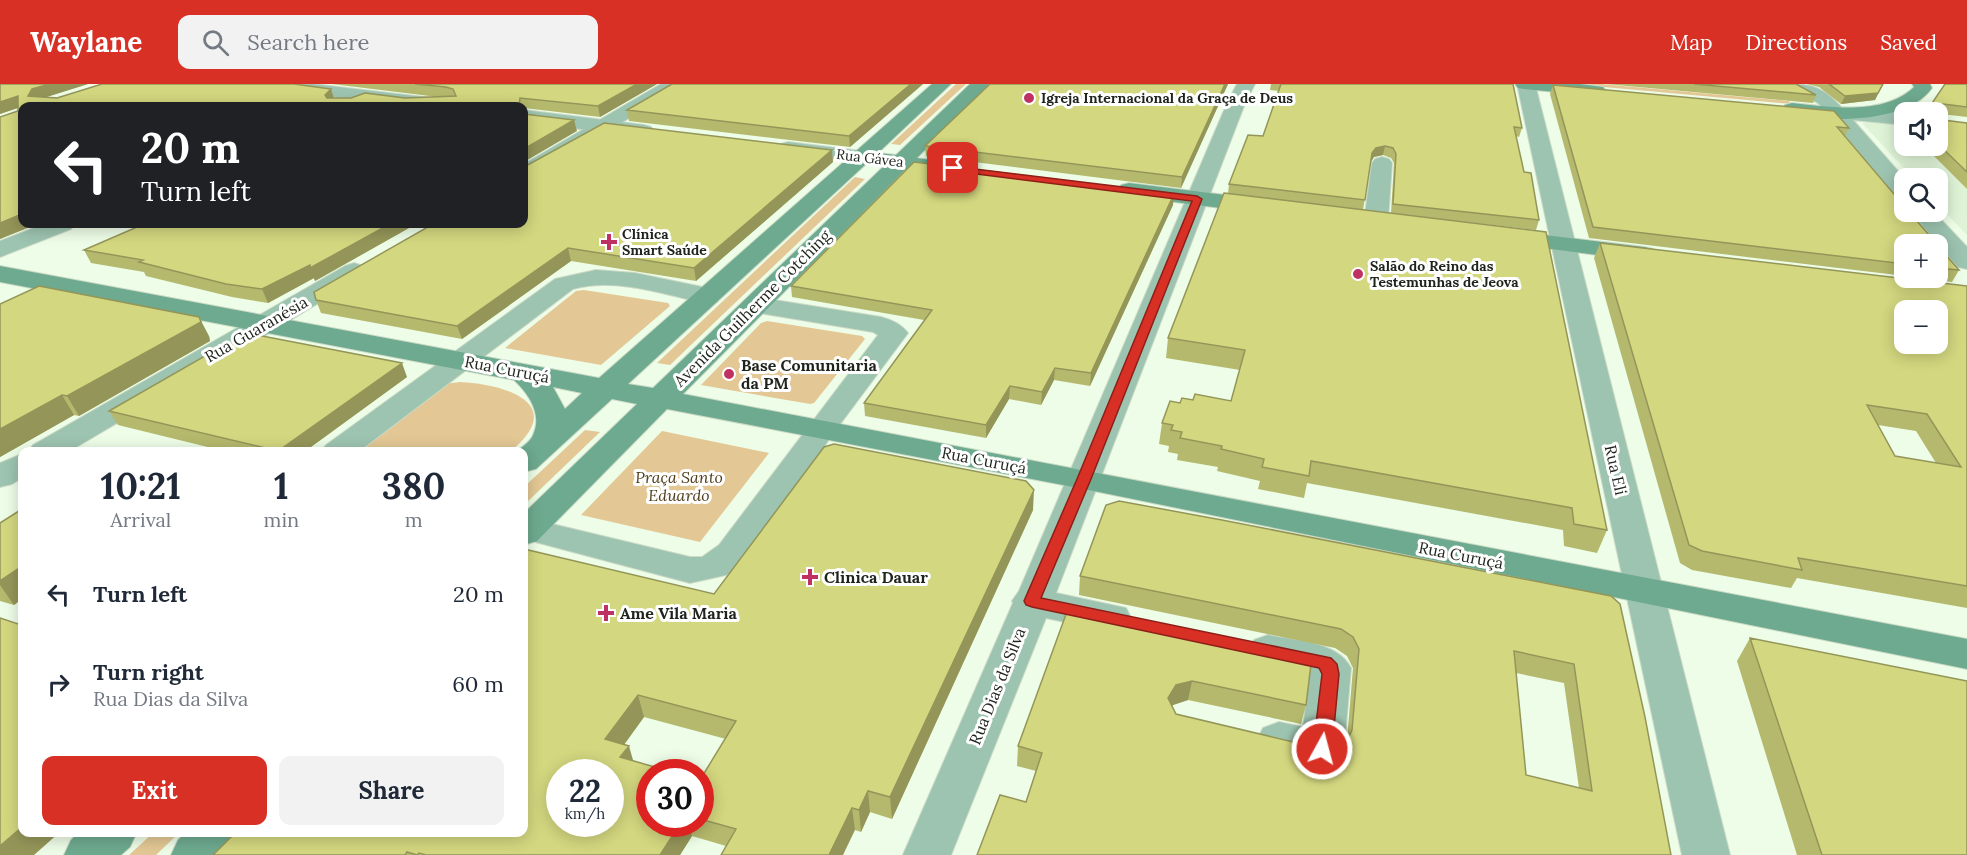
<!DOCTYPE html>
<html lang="en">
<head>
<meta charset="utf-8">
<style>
  body { margin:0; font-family:Lora,serif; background:#f2f2f3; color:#1f2937; height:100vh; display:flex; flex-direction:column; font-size:22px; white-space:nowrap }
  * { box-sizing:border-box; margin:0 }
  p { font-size:20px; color:#747a83 }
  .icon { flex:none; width:33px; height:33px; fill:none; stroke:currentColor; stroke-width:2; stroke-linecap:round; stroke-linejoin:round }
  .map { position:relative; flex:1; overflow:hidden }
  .details { position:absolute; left:18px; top:363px; width:510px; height:390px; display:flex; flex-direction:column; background:#fff; border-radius:12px; box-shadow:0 3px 15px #0003 }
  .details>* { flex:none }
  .banner { position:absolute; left:18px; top:18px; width:510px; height:126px; border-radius:12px; box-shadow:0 3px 15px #0003; background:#202124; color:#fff; overflow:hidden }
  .tools { position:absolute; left:1894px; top:18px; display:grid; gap:12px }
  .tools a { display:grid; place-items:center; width:54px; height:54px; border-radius:12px; background:#fff; box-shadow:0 3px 15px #0003; font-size:30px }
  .speed { position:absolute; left:546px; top:675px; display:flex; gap:12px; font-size:30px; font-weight:700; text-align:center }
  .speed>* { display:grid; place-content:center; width:78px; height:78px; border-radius:50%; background:#fff; box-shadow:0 3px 15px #0003; line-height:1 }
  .speed small { font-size:15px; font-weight:400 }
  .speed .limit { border:9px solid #d22; background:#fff; color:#111 }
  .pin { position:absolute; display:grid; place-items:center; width:51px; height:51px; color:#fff; margin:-26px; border-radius:12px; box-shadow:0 3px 9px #0006 }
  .me { position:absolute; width:66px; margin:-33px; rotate:7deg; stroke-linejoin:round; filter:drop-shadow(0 0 4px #0008) }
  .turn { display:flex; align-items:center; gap:21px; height:126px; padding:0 24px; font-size:27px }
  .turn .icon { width:78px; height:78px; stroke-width:2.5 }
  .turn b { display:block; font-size:42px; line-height:51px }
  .eta { display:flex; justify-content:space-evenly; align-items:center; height:102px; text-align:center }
  .eta b { font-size:36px; font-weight:700; line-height:42px }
  .button { display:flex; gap:12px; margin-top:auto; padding:12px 24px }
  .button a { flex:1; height:69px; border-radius:12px; background:#d93025; color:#fff; font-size:24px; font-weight:700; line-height:69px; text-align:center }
  .button a+a { background:#f2f2f3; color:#1f2937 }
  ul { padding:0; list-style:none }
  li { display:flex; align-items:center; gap:18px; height:90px; padding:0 24px }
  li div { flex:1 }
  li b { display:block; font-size:22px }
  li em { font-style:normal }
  header { display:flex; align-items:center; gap:36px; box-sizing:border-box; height:84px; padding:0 30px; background:#d93025; color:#fff }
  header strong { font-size:28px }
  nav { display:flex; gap:33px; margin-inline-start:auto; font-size:21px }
  .search { width:420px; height:54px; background:#f2f2f3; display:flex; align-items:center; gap:15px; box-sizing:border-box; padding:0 21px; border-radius:12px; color:#747a83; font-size:22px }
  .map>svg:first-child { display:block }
  .built { fill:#dff4d7 }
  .green { fill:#e3c895 }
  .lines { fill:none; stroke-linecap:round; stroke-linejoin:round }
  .minor-casing { stroke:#ccdac6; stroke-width:2 }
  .tertiary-casing { stroke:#ccdac6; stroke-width:2 }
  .secondary-casing { stroke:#ccdac6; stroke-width:2 }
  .minor { fill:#9dc4b1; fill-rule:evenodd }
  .tertiary { fill:#9dc4b1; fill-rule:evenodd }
  .secondary { fill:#6eaa8f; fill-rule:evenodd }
  .wall { fill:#b5b96d; fill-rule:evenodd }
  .shaded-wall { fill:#949659 }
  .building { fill:#d3d77f; stroke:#949659; stroke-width:1.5; fill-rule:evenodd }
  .route { fill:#d93025; stroke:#8d1f18; stroke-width:1.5 }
  .poi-dot { fill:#be3163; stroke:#fff; stroke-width:2 }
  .labels { text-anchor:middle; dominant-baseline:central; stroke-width:6; stroke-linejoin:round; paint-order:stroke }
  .far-poi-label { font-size:14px; font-weight:bold; fill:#1e231b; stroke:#fff; text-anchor:start }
  .far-street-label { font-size:14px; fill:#1e231b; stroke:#fff }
  .street-label { font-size:16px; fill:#1e231b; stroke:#fff }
  .poi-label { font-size:16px; font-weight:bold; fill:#1e231b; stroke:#fff; text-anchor:start }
  .park-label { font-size:16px; font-style:italic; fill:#4e3d1a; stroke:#fff }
</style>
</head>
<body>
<header>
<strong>Waylane</strong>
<div class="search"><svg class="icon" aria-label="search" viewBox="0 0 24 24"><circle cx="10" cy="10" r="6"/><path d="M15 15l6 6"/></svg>Search here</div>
<nav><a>Map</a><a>Directions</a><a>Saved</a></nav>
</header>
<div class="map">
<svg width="1967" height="771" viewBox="0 0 1967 771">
  <rect width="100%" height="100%" fill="#edfde7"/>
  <!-- built -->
  <path class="built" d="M1869 38 1905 41V62H1938L1967 47V151L1938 121V94H1913L1862 39Z"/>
  <!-- green -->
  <path class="green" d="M956 0H966L900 61 891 60Z
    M1571 0H1601L1789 17 1791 20Z
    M855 93 865 95 670 281 657 279Z
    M584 206 668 219 670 222 601 281 505 264 576 207Z
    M767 237 862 252 865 255 814 319 810 320 701 301 761 239Z
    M460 298C504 300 569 319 511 367L350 368 444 300Z
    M585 346 600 348 524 421V403Z
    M662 347 769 369 700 458 581 431Z
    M153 749H179L156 771H129Z"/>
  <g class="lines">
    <!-- minor casing -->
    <g class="minor-casing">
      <path id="minor" d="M661 0H683L680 4 531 92 524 94V80Z
        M1237 0H1255L1246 17 1056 509 1126 524 1131 534 1126 544 1112 548 1046 534 951 771H903L1013 519 1012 517 1019 507 1228 17Z
        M1517 0H1535L1730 771H1682Z
        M1382 73 1389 75 1392 79 1388 137 1384 142 1376 144 1368 142 1364 137 1372 79 1375 75Z
        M44 140H75L71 145 0 173V157Z
        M354 179 363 182 367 187 363 192 276 245 266 247 256 245 252 239 256 233 345 182Z
        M596 186 635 189 717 206 721 212 717 218 708 220C666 211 616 193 573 205L358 368H321L326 361 555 195Z
        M756 213 881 233C892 236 901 240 908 249L832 351 745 479 726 491 690 499 524 455V435L527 434 690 473H702L719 461 878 251 873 248 747 227 743 221 747 215Z
        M1268 551C1296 557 1337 557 1351 584L1344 665 1338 678 1322 683 1263 668 1257 656 1263 644 1279 638 1303 643 1310 590 1254 576 1248 566 1254 556Z"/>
    </g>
    <!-- tertiary casing -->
    <g class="tertiary-casing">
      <path id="tertiary" d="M261 0H313L448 16 455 18 457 22H408L270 5 264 4Z
        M1787 0C1813 0 1824 4 1842 24L1905 29V41L1853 36 1905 95V115L1897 113 1818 19 1790 4Z
        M524 26 644 41 651 43 654 47 651 51 644 53 524 38Z
        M788 58 861 67 868 69 871 73 868 77 861 79 781 68 778 64 781 60Z
        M1911 128H1934L1967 163V185L1958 183Z
        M266 231 276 233 280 239 276 245 68 368H28L33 361 256 233Z
        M22 370V394L12 400 0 403V379Z"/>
    </g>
    <!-- secondary casing -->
    <g class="secondary-casing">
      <path id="secondary" d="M932 0H951L878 69 896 71 970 0H989L917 74 963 81 966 85 963 89 956 91 906 85 683 310 1967 555V585L1084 405 667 325 537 457 524 461V429L637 320 612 315 536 385 524 388V368H516C522 363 531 357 533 351 543 330 528 309 514 296L0 198V182L599 294ZM866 80 884 82 653 304 628 300ZM553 303 582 309 565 325Z
        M1515 0H1580L1603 3 1606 7 1603 11 1597 12 1524 5 1518 4Z
        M1912 0H1930L1932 4C1907 40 1824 39 1785 29L1783 25 1785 21 1792 19C1830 23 1884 32 1914 3Z
        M1129 99 1266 116 1274 118 1277 123 1274 128 1266 130 1121 111 1118 106 1121 101Z
        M1504 146 1644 163 1653 165 1656 170 1653 175 1644 177 1496 158 1492 153 1496 148Z
        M79 748H137L130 763 121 771H64L71 756Z
        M186 748H242L235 763 227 771H171L178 756Z"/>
    </g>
    <!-- minor -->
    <use href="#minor" class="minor"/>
    <!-- tertiary -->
    <use href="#tertiary" class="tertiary"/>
    <!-- secondary -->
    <use href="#secondary" class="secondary"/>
  </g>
  <!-- wall -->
  <path class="wall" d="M0 0H88L46 13 57 14 102 0H295L331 5 334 14H351L365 9 405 14 438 13 332 0H657L600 33 524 24V22H22V140H37L0 155V33L18 27V24L0 30Z
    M923 0 850 63 629 37 627 26Z
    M990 0H1228L1181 104 926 72 925 62Z
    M1271 0H1513L1522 44 1519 53 1516 52 1524 88 1539 136 1536 146 1394 130 1607 446 1597 469 1564 462 1563 446 1307 399 1304 414 1258 405 1260 397 1217 387 1218 383 1177 376 1178 370 1168 368 1169 362 1159 360 1162 339 1180 319 1193 316 1231 317 1240 286 1166 274 1168 254 1228 110 1229 100 1263 52 1279 7 1270 6ZM1383 71 1391 74 1394 79 1391 129 1363 126 1371 78 1374 73Z
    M1606 0H1796L1816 11 1813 19Z
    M1806 0H1883L1875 16 1841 20 1819 3Z
    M1945 0H1967V33L1941 30V34L1943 36 1967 39V105L1924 62H1938V28Z
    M1553 1 1849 44 1845 52 1905 160V192L1589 154 1550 10Z
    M833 78 696 197 571 177 462 255 321 229 316 216Z
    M1173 121 1090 302 1054 296 1041 321 1009 315 986 354 865 332 864 319 924 236 792 213 791 202Z
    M144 140H416L315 197 314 194 268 219 232 213 146 192 144 188 91 179 84 166Z
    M1600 159 1967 202V524L1797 494 1791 504 1692 486 1680 479 1594 174ZM1878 341 1916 347 1936 379 1895 372Z
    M1938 162 1959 186 1952 198 1916 194H1938Z
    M0 220 209 252 210 257 79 332 74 331 0 373Z
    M210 269 212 272 407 293 304 368H228L118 341 109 327Z
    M22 425V515L14 521 0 517V439Z
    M1033 426 892 735 870 728 861 748 855 746 726 762 692 752 680 771H213L714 510ZM644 633 726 655 703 691 700 690V740H650L624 661Z
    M1080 492 1611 512 1671 771 1026 718 1036 687 1017 682 1018 662 1069 522 1306 621 1301 640 1188 616 1173 621 1172 622 1176 630 1327 666 1345 661 1347 656 1353 584 1347 572 1335 564 1079 511ZM1516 589 1564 599 1579 704 1526 691Z
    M1750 554 1967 771H1797L1737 577Z"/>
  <!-- shaded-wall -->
  <path class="shaded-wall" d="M50 0H88L37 16 28 12 32 5Z
    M637 0H657L600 33 598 22Z
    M911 0H923L850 63 849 52Z
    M1225 0H1228L1181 104 1182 93Z
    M1883 0 1875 16 1841 20 1845 12Z
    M331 5 334 15 329 21 325 11Z
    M18 12 23 22 0 30V18Z
    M574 36 577 47 524 78V65Z
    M1385 62 1383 71 1374 73 1370 79 1372 69 1376 64Z
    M832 66 833 78 696 197 694 184Z
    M1174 110 1173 121 1090 302 1091 289Z
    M22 130V140H37L0 155V139Z
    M390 140H416L315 197 314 194 268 219 262 205Z
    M568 164 571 177 462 255 457 242Z
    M199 233 209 252 210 257 79 332 67 312Z
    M402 279 407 293 304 368H279L278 367Z
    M1055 284 1054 296 1041 321 1042 308Z
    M1010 302 1009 315 986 354V341Z
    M62 311 74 331 0 373V345Z
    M1034 406 1033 426 892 735 890 713Z
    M22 482V515L14 521 0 501V497Z
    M1192 597 1188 616 1173 621 1165 634 1168 614 1176 601Z
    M638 611 644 633 612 677 605 655Z
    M629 662 635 683 620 673Z
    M868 707 870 728 861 748 859 726Z
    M852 724 855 746 843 771H829Z
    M680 740H688L692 752 680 771H660Z
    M22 743V748H60L34 771H0V762Z"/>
  <!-- building -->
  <path class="building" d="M0 0H50L32 5 28 12 57 14 102 0H294L331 5 325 11 327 14H351L365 9 405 14 456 12 453 5 446 3 415 0H637L598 22 520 14 519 22H22V130L0 139V33L18 27V12L0 18Z
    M672 0H911L849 52 627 26Z
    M990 0H1225L1182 93 925 62Z
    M1281 0H1513L1522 44 1514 43 1524 88 1531 89 1539 136 1393 120 1396 70 1393 64 1385 62 1376 64 1372 69 1365 116 1229 100 1248 51 1263 52Z
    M1694 0H1796L1816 11Z
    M1829 0H1883L1878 9 1845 12Z
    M1945 0H1967V23L1943 20 1941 22V34L1943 36 1967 39V88L1938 60V28H1926Z
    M1553 1 1834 27 1849 44 1837 43 1905 123V128H1909L1937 160H1905V180L1593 143Z
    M524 30 574 36 524 65Z
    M604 39 832 66 694 184 568 164 457 242 316 216 314 208 433 140H524V83Z
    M914 78 1174 110 1091 289 1055 284 1042 308 1010 302 986 341 864 319 932 226 791 202Z
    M1224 109 1546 148 1607 446 1574 440 1572 424 1311 377 1309 392 1262 383 1264 375 1221 365 1222 362 1180 354 1182 348 1171 346 1173 341 1162 339 1170 317 1180 319 1182 314 1193 316 1195 310 1231 317 1245 266 1168 254Z
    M144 140H390L310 184V181L262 205 226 200 139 178 143 176 84 166Z
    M1600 159 1967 202V502L1798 474 1802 486 1702 467 1689 461ZM1905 226H1938V260H1905ZM1867 321 1927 330 1961 383 1895 372Z
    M1938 162 1959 186 1938 184Z
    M39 202 199 233 201 238 67 312 62 311 0 345V220Z
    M257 251 402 279 278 367 109 327 210 269 211 272 242 254Z
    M834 360 1026 397 1034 406 890 713 868 707 859 726 852 724 829 771H721L736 745 700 735V690L703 691 736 637 638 611 605 655 629 662 620 673 672 688 675 682 696 688H650V740H680L660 771H426L419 769 417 771 407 768 405 771H213L236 748H524V465L714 510 824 363ZM560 688H610V740H560Z
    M1119 417 1222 436 1611 512 1620 520 1645 633 1671 771H977L1000 711 1026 718 1042 669 1018 662 1069 522 1312 572 1306 621 1192 597 1176 601 1168 614 1176 630 1327 666 1345 661 1352 646 1359 565 1353 553 1341 545 1080 492 1106 421ZM1514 567 1574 580 1592 707 1526 691Z
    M22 425V482L0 497V439Z
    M0 534 18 540 22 536V743L0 762Z
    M1750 554 1967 597V771H1822Z"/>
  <!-- route -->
  <path class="route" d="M950 82 1197 112 1202 115 1091 395 1041 514 1331 574 1337 580 1339 590 1332 665 1329 670 1322 672 1316 670 1313 665 1322 590 1319 584 1032 523 1026 521 1024 517 1077 395 1192 117 953 87 949 84Z"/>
  <!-- markers -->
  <g class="poi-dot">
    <circle cx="1029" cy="14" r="6"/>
    <path d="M606 149h6v6h6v6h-6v6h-6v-6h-6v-6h6z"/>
    <circle cx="1358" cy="190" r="6"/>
    <circle cx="729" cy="290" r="6"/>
    <path d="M807 484h6v6h6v6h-6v6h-6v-6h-6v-6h6z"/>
    <path d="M603 520h6v6h6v6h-6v6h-6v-6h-6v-6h6z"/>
  </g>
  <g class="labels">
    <!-- far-poi labels -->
    <g class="far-poi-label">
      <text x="1041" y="14">Igreja Internacional da Graça de Deus</text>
      <text x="622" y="150">Clínica<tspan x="622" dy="16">Smart Saúde</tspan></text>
      <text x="1370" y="182">Salão do Reino das<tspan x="1370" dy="16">Testemunhas de Jeova</tspan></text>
    </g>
    <!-- far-street labels -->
    <g class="far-street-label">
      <text transform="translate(870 74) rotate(7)">Rua Gávea</text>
    </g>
    <!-- street labels -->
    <g class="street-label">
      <text transform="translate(752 224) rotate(-45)">Avenida Guilherme Cotching</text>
      <text transform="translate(256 245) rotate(-30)">Rua Guaranésia</text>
      <text transform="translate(507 285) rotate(11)">Rua Curuçá</text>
      <text transform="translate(984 376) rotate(11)">Rua Curuçá</text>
      <text transform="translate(1616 386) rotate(77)">Rua Eli</text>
      <text transform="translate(1461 471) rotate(11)">Rua Curuçá</text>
      <text transform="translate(997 602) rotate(-68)">Rua Dias da Silva</text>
    </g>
    <!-- poi labels -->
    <g class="poi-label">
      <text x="741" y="281">Base Comunitaria<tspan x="741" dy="18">da PM</tspan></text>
      <text x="824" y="493">Clinica Dauar</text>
      <text x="620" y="529">Ame Vila Maria</text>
    </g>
    <!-- park labels -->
    <g class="park-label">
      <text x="679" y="393">Praça Santo<tspan x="679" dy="18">Eduardo</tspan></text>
    </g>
  </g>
</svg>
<div class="tools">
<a><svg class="icon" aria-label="sound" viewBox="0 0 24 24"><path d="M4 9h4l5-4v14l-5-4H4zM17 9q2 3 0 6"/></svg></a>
<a><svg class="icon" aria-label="search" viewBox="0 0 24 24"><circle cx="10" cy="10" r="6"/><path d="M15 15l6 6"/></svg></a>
<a>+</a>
<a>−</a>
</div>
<div class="speed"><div>22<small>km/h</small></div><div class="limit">30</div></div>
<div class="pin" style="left:953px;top:84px;background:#d93025"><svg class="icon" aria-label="arrive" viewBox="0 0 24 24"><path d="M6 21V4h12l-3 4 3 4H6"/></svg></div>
<svg class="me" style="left:1322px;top:665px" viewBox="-20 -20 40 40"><circle r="17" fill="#d93025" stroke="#fff" stroke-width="3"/><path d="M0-11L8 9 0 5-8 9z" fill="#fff"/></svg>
<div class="banner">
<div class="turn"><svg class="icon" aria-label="left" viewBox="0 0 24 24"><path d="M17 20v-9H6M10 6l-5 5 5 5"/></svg><div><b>20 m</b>Turn left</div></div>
</div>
<section class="details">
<div class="eta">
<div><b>10:21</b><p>Arrival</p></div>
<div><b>1</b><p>min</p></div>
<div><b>380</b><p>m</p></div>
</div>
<ul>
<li><svg class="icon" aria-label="left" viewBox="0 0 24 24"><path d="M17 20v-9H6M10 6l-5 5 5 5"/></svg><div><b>Turn left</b></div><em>20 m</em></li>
<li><svg class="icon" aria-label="right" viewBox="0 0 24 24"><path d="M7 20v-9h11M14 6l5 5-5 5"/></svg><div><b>Turn right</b><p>Rua Dias da Silva</p></div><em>60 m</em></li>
</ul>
<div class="button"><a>Exit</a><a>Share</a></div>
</section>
</div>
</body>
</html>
